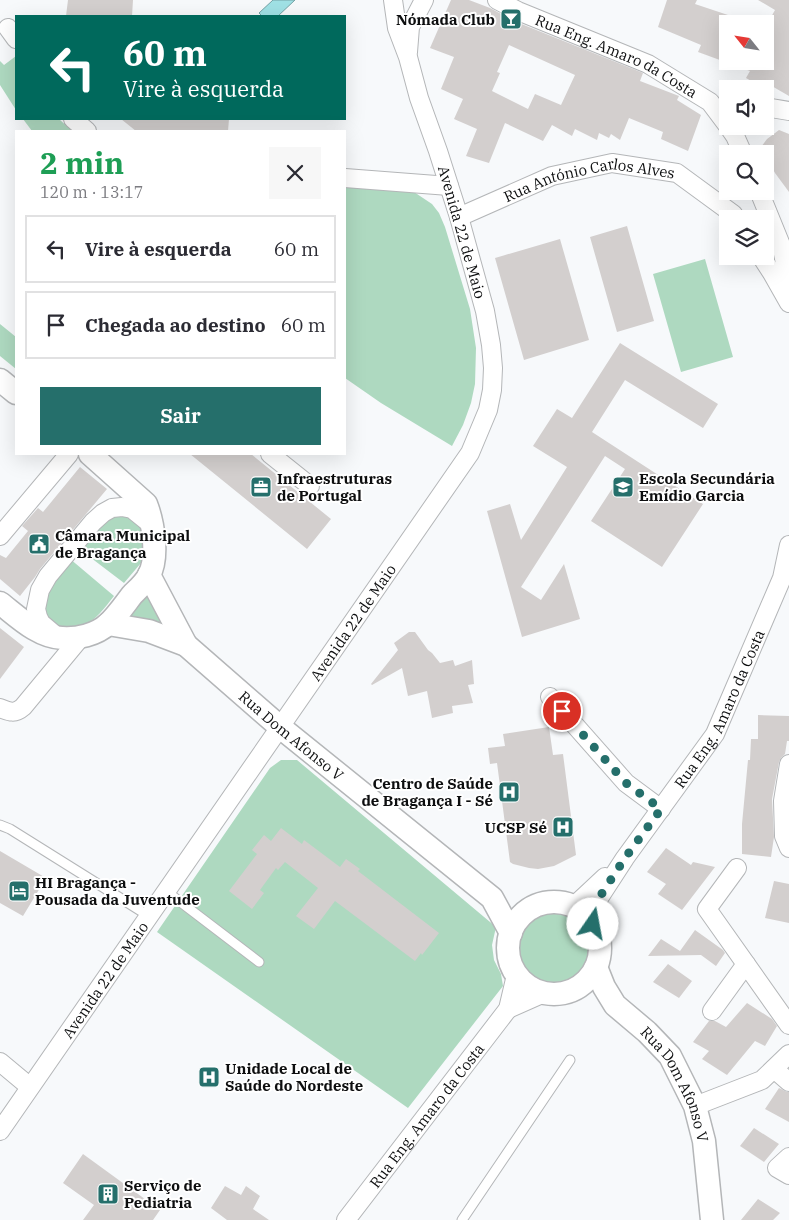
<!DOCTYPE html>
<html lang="pt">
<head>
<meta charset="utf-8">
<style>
  body { margin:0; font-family:"IBM Plex Serif",serif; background:#f7f7f7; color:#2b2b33; height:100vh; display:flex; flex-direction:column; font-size:19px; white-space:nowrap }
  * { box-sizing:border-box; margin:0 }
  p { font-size:16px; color:#7c7c81 }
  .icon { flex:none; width:28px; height:28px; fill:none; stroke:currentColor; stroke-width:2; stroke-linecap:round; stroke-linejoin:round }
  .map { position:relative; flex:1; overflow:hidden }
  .sheet { position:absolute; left:15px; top:130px; width:331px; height:325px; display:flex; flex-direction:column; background:#fff; border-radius:0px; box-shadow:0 5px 20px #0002 }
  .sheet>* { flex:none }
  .top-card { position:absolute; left:15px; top:15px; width:331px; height:105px; border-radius:0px; box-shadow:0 5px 20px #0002; background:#00695c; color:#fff; overflow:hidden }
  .needle { width:32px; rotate:300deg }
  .fabs { position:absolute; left:719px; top:15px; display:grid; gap:10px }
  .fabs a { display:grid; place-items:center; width:55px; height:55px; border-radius:0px; background:#fff; box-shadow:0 5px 20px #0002; font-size:25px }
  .pin { position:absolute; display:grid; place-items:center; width:42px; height:42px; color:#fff; margin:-21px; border:2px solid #fff; border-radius:50%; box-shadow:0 1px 5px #0007 }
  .me { position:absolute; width:55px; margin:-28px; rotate:12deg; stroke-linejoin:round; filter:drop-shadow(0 0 4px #0008) }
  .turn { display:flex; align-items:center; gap:18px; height:105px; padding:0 25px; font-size:22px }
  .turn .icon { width:65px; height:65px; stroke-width:2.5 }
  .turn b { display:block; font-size:35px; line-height:42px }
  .round { display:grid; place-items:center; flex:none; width:52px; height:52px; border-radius:0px; background:#f7f7f7 }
  .summary { display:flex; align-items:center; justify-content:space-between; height:85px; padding:0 25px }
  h1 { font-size:30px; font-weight:700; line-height:38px; color:#1e9e55 }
  .button { display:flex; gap:10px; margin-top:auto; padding:10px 25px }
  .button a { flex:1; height:58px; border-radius:0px; background:#256f6b; color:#fff; font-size:20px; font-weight:700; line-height:58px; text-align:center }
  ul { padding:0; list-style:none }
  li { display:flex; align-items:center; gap:15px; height:68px; margin:0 10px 8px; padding:0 15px; border:2px solid #e1e1e2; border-radius:0px }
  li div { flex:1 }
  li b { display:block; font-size:19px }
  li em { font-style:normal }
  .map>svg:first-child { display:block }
  .green { fill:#aed9c0 }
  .water { fill:#a0e1e5; stroke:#74a2a5 }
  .building { fill:#d3cfce; fill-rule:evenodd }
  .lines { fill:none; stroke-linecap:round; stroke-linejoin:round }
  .service-casing { stroke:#b4b6b8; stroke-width:11 }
  .minor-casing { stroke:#b4b6b8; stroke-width:20 }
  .tertiary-casing { stroke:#b4b6b8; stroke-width:25 }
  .service { stroke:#fff; stroke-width:9 }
  .minor { stroke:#fff; stroke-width:18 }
  .tertiary { stroke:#fff; stroke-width:22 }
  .route { stroke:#256f6b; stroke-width:9; stroke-dasharray:0 16.2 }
  .labels { text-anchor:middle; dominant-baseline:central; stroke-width:4; stroke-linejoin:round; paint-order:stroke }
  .poi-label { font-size:15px; font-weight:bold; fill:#0d0e0f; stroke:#fff; text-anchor:start }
  .street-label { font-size:15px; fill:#0d0e0f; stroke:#fff }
</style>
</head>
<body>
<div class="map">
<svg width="789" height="1220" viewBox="0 0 789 1220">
  <rect width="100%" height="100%" fill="#f7f9fb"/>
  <!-- green -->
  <path class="green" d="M16 56V110L0 85V61L4 65Z
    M23 119H59L72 131H32Z
    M345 186 414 192 432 204 439 213 445 227 470 309 476 348 475 384 471 403 463 425 452 446 381 403 345 378Z
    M705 259 733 357 681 372 653 274Z
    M0 324 16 337V369L0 356Z
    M126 513 142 528 144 558 141 563 124 583 78 548 109 517Z
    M69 558 114 596C105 607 96 621 82 626 76 628 69 629 62 630L43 618 42 599Z
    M149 581 170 629 118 618Z
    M281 760H297L496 927 492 945 494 960 501 974 503 986 408 1108 157 932 270 768Z
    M519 948a36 36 0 1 1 72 0a36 36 0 1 1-72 0Z"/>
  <!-- water -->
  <path class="water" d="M273 0H295L278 16H262L259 13Z"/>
  <!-- building -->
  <path class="building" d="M68 0H133L132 16H66Z
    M451 0H469L490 8 514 21 643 73 640 81 679 96 677 100 701 115 688 151 661 139 663 132 629 118 620 140 611 134 609 138 599 133 597 140 575 129 572 136 552 125 543 141 505 123 489 163 466 156 477 129 454 119 463 99 441 89 454 57 430 48ZM509 45 575 75 561 105 535 94 528 109 492 91 500 73 497 72Z
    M667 0H697L695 4 728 15V63L698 52 701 45 658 27Z
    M758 0H789V96L770 85 767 90 746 78 750 71 728 63V61H765V28L775 10Z
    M121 119H229L228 131H136Z
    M779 130 789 134V192L775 173 761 147 767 139Z
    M627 226 654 321 617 332 590 237Z
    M560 239 589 340 524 360 495 258Z
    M620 343 718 404 703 428 625 380 592 432 703 504 662 567 591 521 625 469 605 456 521 587 541 600 564 564 580 619 522 637 487 511 510 504 521 540 567 467 533 446 557 409 572 418Z
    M190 454H251L331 519 307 549Z
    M80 467 107 489 40 569 35 577 20 596 0 579V555L6 558 28 531 22 526 38 508 43 512Z
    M0 628 24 647 0 679Z
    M409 632H415L428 650 432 653 440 663 453 660 455 666 472 660 474 684 468 685 473 703 452 706 453 713 432 718 427 691 408 696 402 668 372 685 371 684 398 650 394 643Z
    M758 715 789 716V741H787L785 754 781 758 779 762 772 799 774 837 771 857 742 854V824L748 760H750L751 739H758Z
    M549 727 553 755 563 754 576 855 554 866 538 869 529 868 513 864 510 862 497 763 490 764 488 748 505 746 503 734Z
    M281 828 302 844 304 840 340 867 346 859 360 869 358 871 439 933 422 955 421 953 415 961 335 901 314 929 296 916 318 888 285 862 278 870 276 868 260 890 264 893 252 909 229 891 257 854 252 850 264 835 271 841Z
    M666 848 691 865 693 862 715 867 682 910 658 894 666 884 647 872Z
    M0 851 46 878 23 916 0 903Z
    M774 881 789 884V923L765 918Z
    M695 930 723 950 725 953 716 966 701 955 648 956 661 939 680 951Z
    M668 964 692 981 679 998 653 982Z
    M747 1003 772 1019 777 1026 765 1046 755 1041 727 1075 702 1059 709 1051 693 1042 709 1021H715L726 1027Z
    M779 1088 787 1092H789V1122L765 1109Z
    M754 1128 779 1144 764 1162 740 1146Z
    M83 1154 160 1210 153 1220H83L94 1205 63 1183Z
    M225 1186 241 1195 246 1186 260 1196 253 1209 269 1220H227L211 1208Z
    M758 1199 780 1213 773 1220H741Z"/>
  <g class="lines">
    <!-- service casing -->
    <g class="service-casing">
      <path id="service" d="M0 825 10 829 149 916
        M166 891 259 962
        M462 1220 570 1060"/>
    </g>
    <!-- minor casing -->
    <g class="minor-casing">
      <g id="minor">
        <path id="s1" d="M497 0 518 11 648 64 710 102 728 126"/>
        <path d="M8 28 16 39"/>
        <path d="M408 52 410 27 424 0"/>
        <path d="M765 107 789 111"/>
        <path d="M73 119 87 131"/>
        <path d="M728 126 735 136 743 154"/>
        <path d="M345 178 449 186"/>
        <path d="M759 191 781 245 789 280"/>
        <path id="s2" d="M459 217 552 176 612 163 677 173 733 214 736 219"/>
        <path d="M761 256 772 273 789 303"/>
        <path d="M270 454 310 486"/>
        <path d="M0 536 69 454"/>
        <path d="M54 634 41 623 38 617 36 609 40 590 48 576 93 522 103 513 112 508 122 507 132 509 153 526"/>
        <path d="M550 697 626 783 661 809"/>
        <path d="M0 708C10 712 15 714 23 707L81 637"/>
        <path d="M789 764 783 801 784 836 789 848"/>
        <path d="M737 868 707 909 789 1025"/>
        <path d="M574 906 605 877"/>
        <path id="s3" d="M593 924 599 898 625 858 715 734 782 578 789 545"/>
        <path d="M508 1009 544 993"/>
        <path d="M712 1011 746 964"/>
        <path d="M0 1062 30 1087"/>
        <path d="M774 1069 789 1082"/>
        <path d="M695 1106 762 1080 789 1054"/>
        <path id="s4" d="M0 1131 470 453 488 410 492 390 493 368 491 345 485 311 459 217 438 151 419 98 408 57 397 28 393 0"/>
        <path d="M789 1157 777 1168 789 1175"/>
        <path id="s5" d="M346 1220 508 1009 516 975"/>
      </g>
    </g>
    <!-- tertiary casing -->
    <g class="tertiary-casing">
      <g id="tertiary">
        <path d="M0 380 16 393"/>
        <path d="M149 575 186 645"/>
        <path d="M0 603C18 617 38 637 62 638 77 639 96 635 108 624 117 616 125 604 132 595 138 589 146 582 149 575 159 557 153 522 146 504L90 454"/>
        <path id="s6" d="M108 624 149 631 186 645 280 727 492 898 511 933"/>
        <circle cx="554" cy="948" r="46"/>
        <path id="s7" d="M596 967 604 987 615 1005 647 1032 670 1056 695 1106 704 1141 712 1220"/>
      </g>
    </g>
    <!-- service -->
    <use href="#service" class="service"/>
    <!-- minor -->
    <use href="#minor" class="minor"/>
    <!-- tertiary -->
    <use href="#tertiary" class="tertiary"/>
  </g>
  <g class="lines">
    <!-- route -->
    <path class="route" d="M562 711 626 783 661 809 625 858 599 898 593 924"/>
  </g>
  <!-- icons -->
  <defs>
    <g id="bar-square" transform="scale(1.125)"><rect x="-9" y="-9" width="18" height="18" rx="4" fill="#256f6b" stroke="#fff"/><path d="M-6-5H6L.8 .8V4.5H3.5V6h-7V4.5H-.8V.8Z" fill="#fff"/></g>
    <g id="office-square" transform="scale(1.125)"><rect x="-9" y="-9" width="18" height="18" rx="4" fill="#256f6b" stroke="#fff"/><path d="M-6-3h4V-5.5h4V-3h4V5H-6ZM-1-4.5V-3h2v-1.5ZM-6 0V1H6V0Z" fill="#fff"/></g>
    <g id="school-square" transform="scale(1.125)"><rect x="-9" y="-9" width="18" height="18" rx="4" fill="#256f6b" stroke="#fff"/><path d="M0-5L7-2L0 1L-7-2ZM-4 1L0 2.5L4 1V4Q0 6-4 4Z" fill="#fff"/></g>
    <g id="civic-square" transform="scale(1.125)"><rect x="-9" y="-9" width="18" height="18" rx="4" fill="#256f6b" stroke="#fff"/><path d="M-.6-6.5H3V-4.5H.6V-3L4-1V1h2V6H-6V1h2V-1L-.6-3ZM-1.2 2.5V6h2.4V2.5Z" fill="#fff"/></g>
    <g id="hospital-square" transform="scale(1.125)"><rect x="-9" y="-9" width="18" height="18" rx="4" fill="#256f6b" stroke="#fff"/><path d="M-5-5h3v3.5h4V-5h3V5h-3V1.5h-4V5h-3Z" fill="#fff"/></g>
    <g id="hotel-square" transform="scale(1.125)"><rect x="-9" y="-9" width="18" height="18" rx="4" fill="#256f6b" stroke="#fff"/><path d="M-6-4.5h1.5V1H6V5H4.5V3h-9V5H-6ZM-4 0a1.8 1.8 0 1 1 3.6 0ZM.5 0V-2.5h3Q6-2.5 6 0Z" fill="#fff"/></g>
    <g id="building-square" transform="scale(1.125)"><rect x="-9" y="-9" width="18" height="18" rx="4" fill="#256f6b" stroke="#fff"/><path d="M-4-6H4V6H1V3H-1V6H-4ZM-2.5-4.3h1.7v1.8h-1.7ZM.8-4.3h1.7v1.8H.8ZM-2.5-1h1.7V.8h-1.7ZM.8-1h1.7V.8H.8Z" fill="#fff"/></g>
  </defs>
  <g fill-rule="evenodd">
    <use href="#bar-square" x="511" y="19"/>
    <use href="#office-square" x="261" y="487"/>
    <use href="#school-square" x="623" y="487"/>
    <use href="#civic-square" x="39" y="544"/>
    <use href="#hospital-square" x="509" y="792"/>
    <use href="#hospital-square" x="563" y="827"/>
    <use href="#hotel-square" x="19" y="891"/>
    <use href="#hospital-square" x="209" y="1077"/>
    <use href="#building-square" x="108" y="1194"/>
  </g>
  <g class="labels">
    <!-- poi labels -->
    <g class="poi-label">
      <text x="495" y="19" text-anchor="end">Nómada Club</text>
      <text x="277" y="478">Infraestruturas<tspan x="277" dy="17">de Portugal</tspan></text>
      <text x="639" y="478">Escola Secundária<tspan x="639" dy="17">Emídio Garcia</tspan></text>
      <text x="55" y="535">Câmara Municipal<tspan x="55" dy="17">de Bragança</tspan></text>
      <text x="493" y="783" text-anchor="end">Centro de Saúde<tspan x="493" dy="17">de Bragança I - Sé</tspan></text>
      <text x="547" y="827" text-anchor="end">UCSP Sé</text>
      <text x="35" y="882">HI Bragança -<tspan x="35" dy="17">Pousada da Juventude</tspan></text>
      <text x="225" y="1068">Unidade Local de<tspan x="225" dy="17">Saúde do Nordeste</tspan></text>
      <text x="124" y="1185">Serviço de<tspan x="124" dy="17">Pediatria</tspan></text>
    </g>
    <!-- street labels -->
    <g class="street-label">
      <text stroke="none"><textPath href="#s1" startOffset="132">Rua Eng. Amaro da Costa</textPath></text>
      <text stroke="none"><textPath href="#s2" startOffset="138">Rua António Carlos Alves</textPath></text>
      <text transform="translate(462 232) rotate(74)">Avenida 22 de Maio</text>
      <text stroke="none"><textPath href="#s4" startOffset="619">Avenida 22 de Maio</textPath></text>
      <text stroke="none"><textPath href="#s3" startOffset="252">Rua Eng. Amaro da Costa</textPath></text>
      <text stroke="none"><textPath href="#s6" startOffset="220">Rua Dom Afonso V</textPath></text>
      <text stroke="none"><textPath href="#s4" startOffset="184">Avenida 22 de Maio</textPath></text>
      <text stroke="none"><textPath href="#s7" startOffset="145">Rua Dom Afonso V</textPath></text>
      <text stroke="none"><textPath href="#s5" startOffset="132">Rua Eng. Amaro da Costa</textPath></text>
    </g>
  </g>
</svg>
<div class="fabs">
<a><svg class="needle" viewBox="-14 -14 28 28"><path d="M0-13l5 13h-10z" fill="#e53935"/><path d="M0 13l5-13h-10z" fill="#7c7c81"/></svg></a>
<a><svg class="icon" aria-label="sound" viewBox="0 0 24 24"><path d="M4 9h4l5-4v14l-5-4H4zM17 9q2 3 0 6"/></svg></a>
<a><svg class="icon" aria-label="search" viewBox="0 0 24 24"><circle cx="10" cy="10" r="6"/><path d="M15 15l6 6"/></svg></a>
<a><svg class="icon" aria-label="layers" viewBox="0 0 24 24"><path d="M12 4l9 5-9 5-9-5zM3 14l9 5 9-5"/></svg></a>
</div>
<div class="pin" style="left:562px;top:711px;background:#d93025"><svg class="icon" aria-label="arrive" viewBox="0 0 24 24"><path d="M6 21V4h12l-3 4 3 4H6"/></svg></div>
<svg class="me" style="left:593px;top:924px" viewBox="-20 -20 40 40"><circle r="19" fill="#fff"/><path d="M0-13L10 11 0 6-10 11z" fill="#256f6b"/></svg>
<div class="top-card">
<div class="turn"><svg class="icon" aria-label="left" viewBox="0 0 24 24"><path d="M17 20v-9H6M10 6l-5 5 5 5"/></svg><div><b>60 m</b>Vire à esquerda</div></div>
</div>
<section class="sheet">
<div class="summary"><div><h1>2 min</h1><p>120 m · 13:17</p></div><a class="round"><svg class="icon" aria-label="close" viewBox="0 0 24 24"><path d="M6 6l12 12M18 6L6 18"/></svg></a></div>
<ul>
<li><svg class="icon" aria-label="left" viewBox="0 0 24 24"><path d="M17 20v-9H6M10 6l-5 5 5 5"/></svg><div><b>Vire à esquerda</b></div><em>60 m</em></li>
<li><svg class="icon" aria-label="arrive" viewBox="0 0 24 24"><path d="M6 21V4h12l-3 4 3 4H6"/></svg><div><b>Chegada ao destino</b></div><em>60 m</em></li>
</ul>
<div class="button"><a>Sair</a></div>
</section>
</div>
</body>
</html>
